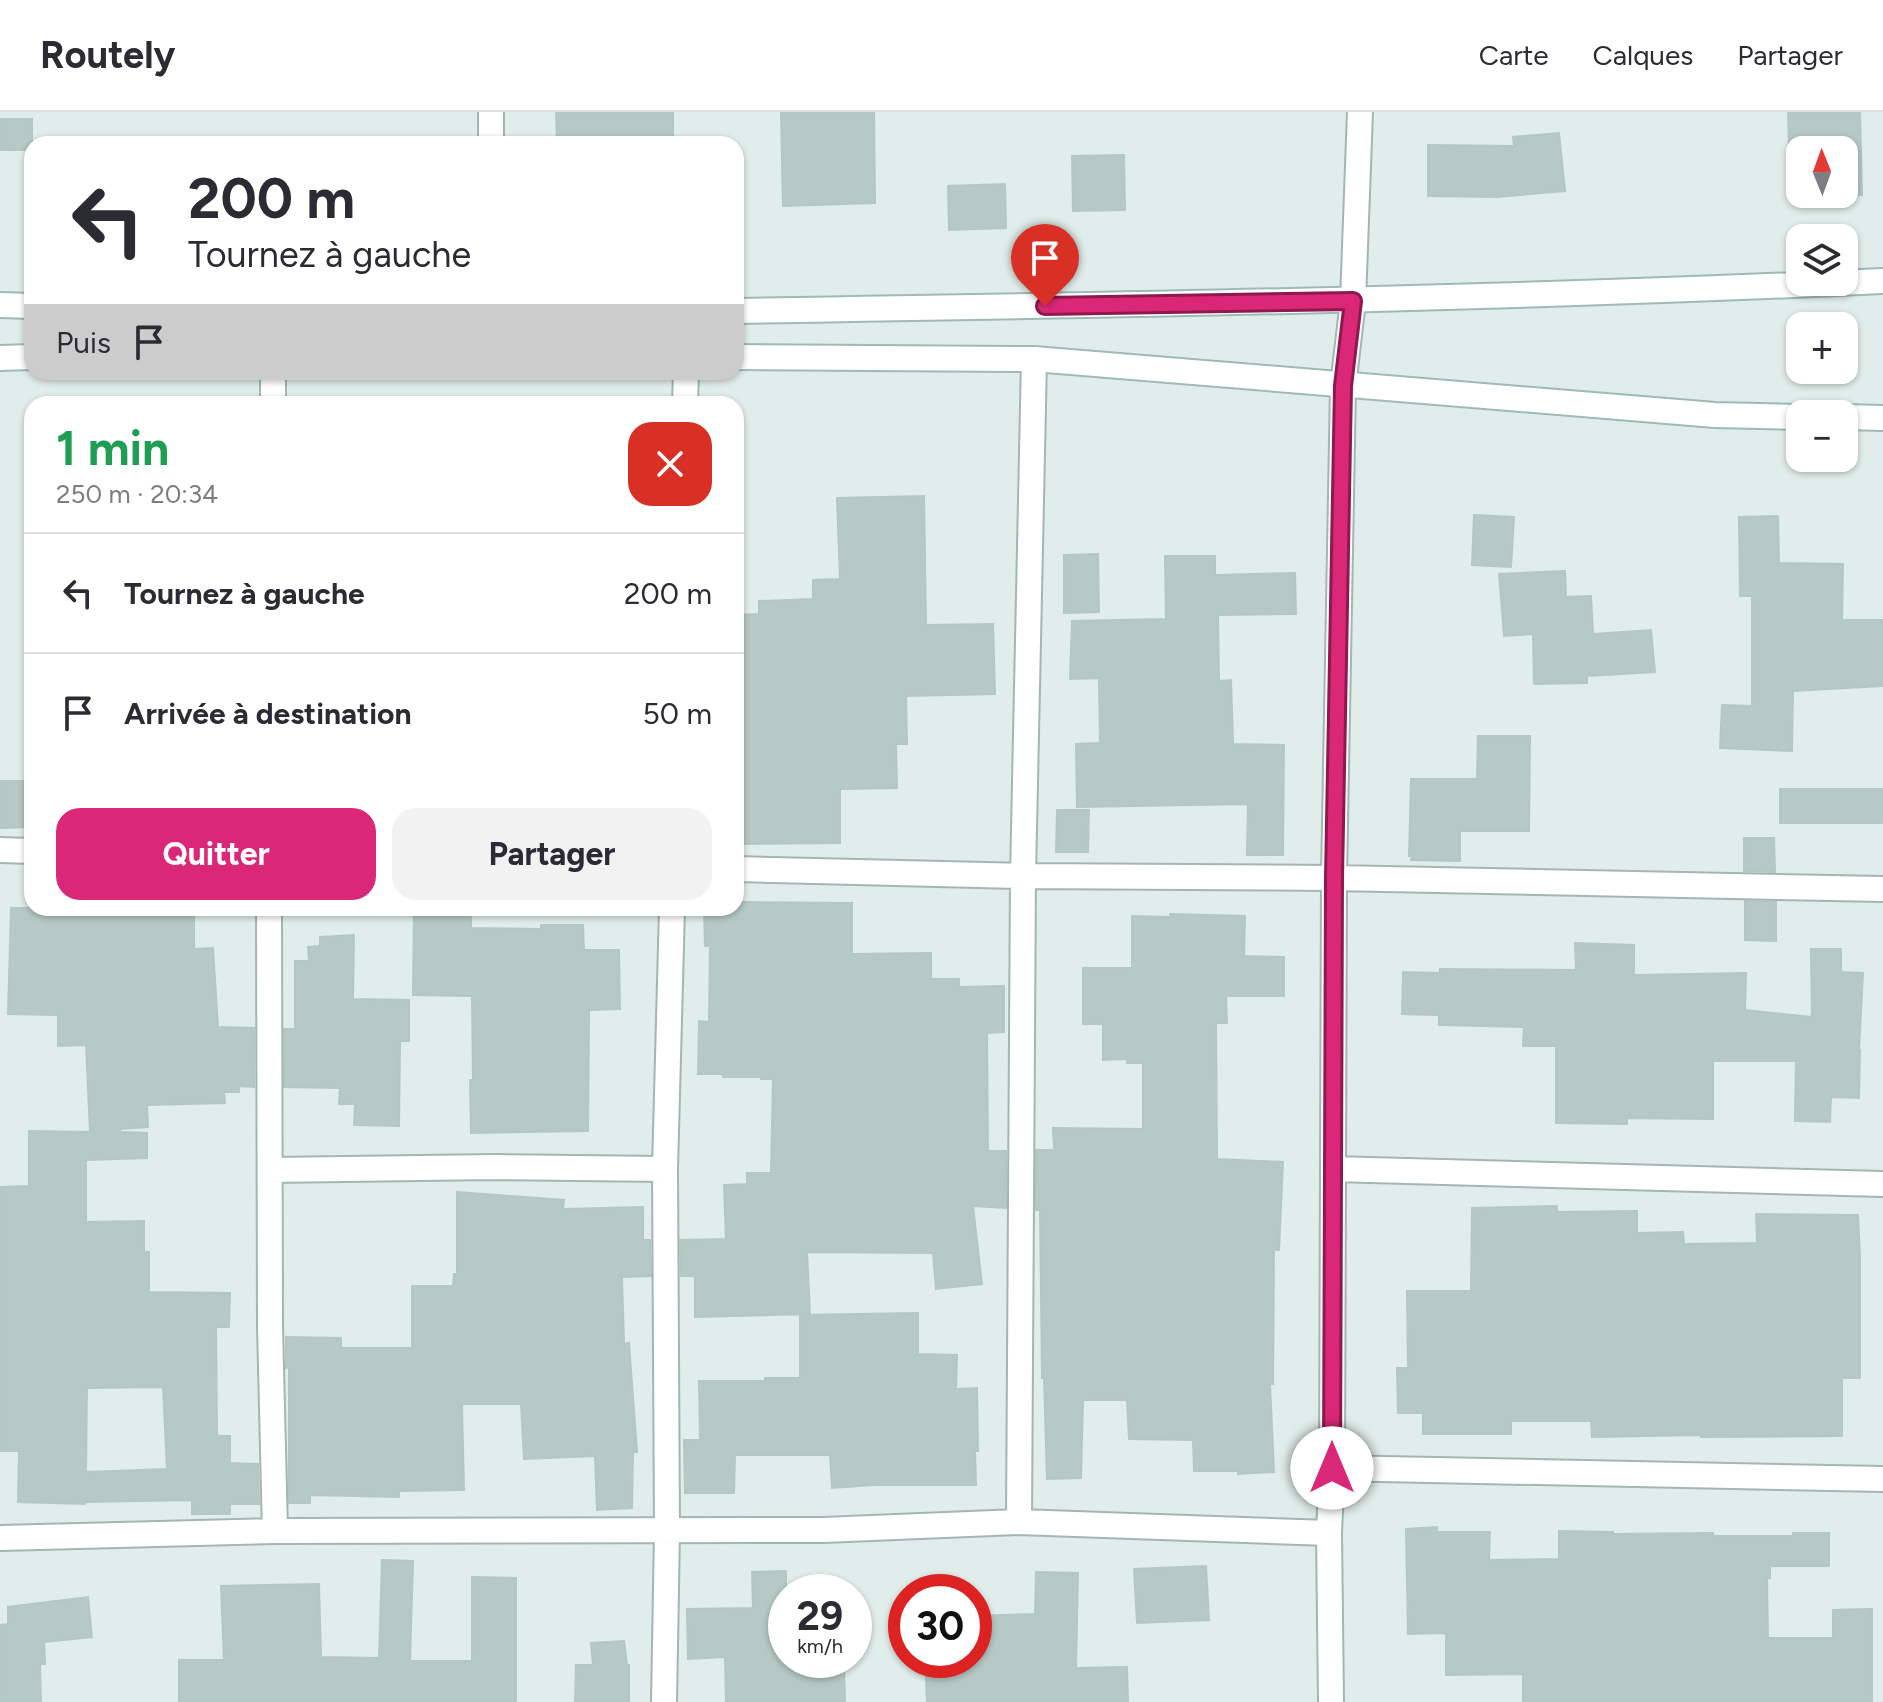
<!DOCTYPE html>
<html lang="fr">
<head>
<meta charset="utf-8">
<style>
  body { margin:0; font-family:Figtree,sans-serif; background:#f2f2f3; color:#2b2b33; height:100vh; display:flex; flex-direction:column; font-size:30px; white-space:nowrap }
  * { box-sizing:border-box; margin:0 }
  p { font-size:26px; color:#7c7c81 }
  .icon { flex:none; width:44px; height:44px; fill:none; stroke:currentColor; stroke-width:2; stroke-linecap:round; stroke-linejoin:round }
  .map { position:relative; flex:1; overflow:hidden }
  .side { position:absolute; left:24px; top:284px; width:720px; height:520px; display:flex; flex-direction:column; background:#fff; border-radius:24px; box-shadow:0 2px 6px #0004 }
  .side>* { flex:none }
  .hud { position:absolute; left:24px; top:24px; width:720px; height:244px; border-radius:24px; box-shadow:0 2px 6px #0004; background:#fff; color:#2b2b33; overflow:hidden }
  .needle { width:52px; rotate:359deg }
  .fabs { position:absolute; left:1786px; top:24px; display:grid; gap:16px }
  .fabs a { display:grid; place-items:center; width:72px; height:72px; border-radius:16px; background:#fff; box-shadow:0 2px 6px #0004; font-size:40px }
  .speed { position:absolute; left:768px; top:1462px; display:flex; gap:16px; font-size:40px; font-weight:700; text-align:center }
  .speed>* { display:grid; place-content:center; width:104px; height:104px; border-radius:50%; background:#fff; box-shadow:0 2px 6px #0004; line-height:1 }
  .speed small { font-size:20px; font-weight:400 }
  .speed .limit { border:12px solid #d22; background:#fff; color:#111 }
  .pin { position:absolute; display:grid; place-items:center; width:68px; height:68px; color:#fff; margin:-82px -34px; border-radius:50% 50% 50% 0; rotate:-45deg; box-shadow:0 0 8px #0007 }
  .pin .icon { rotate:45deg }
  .me { position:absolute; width:88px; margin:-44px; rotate:0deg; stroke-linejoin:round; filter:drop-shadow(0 0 6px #0008) }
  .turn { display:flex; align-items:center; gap:28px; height:168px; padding:0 32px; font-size:36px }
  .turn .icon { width:104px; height:104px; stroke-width:2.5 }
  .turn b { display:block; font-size:56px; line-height:68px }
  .then { display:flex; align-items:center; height:76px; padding:0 32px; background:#0003; gap:16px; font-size:30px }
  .round { display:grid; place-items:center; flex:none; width:84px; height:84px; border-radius:24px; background:#f2f2f3 }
  .overview { display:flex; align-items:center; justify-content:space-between; height:136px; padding:0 32px }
  h1 { font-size:48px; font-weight:700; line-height:60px; color:#1e9e55 }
  .button { display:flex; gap:16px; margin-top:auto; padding:16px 32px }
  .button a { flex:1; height:92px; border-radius:24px; background:#db2777; color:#fff; font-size:32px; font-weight:700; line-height:92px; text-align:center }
  .button a+a { background:#f2f2f3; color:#2b2b33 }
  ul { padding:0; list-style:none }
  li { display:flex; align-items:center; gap:24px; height:120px; padding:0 32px; border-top:2px solid #e1e1e2 }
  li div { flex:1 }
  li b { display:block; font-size:30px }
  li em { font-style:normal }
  header { display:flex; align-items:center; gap:48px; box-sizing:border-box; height:112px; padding:0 40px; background:#fff; border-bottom:2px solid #e1e1e2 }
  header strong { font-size:38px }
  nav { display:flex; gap:44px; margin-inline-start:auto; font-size:28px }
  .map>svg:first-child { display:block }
  .building { fill:#b6c9c4; stroke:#b2c8c3; stroke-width:2; fill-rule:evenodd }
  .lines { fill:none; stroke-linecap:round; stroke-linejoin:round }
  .street-casing { stroke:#a3b6b3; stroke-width:28 }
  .secondary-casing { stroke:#9ebab6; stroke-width:28 }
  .street { stroke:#fff; stroke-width:24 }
  .secondary { stroke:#fff; stroke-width:24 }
  .route-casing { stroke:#8e194d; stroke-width:20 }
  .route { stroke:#db2777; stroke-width:14 }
</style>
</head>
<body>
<header>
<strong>Routely</strong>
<nav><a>Carte</a><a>Calques</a><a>Partager</a></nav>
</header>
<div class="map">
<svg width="1883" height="1590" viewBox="0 0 1883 1590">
  <rect width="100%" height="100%" fill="#e1edea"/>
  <!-- building -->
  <path class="building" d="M556 0H673V32H557Z
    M781 0H874L875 91 783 94Z
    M1788 0H1860L1862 83 1790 85ZM1800 38H1844V82H1800Z
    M0 7H32V38H0Z
    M1559 21 1565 79 1497 85 1428 84V33L1514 34 1513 25Z
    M1124 43 1125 98 1073 99 1072 44Z
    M1005 72 1006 116 949 118 948 74Z
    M924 384 926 513 993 512 995 582 906 584 907 632H896L897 676 840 677V731L736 732V503L759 502V489L813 487V468L840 467 837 386Z
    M1474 403 1514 405 1511 455 1472 453Z
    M1778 404 1779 451 1843 452 1842 508H1883V574L1793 579 1792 639 1720 636 1722 593 1752 594V484H1740L1739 405Z
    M1098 442 1099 500 1064 501V443Z
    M1165 444H1215V463L1295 461 1296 502 1218 503 1219 569 1231 568 1233 632 1284 633 1283 743H1247L1248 692 1077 695 1076 632 1100 631 1099 566 1070 567 1072 509 1166 507Z
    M1565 459 1566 485 1591 484 1593 522 1651 518 1655 560 1587 564V571L1534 572 1533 522 1504 524 1499 462Z
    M1478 624H1530L1529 719H1460V749L1411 748 1412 744H1409L1411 667H1477Z
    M0 669H32V715L0 716Z
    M1780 677H1883V711H1780Z
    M1057 698H1089L1088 740H1056Z
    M1744 726H1774L1775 760 1744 759Z
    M1745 789 1776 790V829L1745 828Z
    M736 790 852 791V842L931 841V867H959V875L1004 874V920L987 921 988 1039H1006V1096L973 1094 982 1172 936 1177 933 1141 807 1140 810 1202 695 1205V1164H681L680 1128 726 1127 724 1073 747 1072V1061H771L773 967H761V965H723V962H698L699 909 709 910 710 834H705L704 796H736Z
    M11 796H194V837L213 836 218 915 254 916V975L239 974V980H224L225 991 147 993 148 1015 120 1017V1020L147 1021V1046L86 1048V1110L144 1109V1140H149V1180L230 1181 229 1215H216L217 1324H230V1351L258 1352 259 1392H230V1402H192V1388L85 1390V1392L18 1390 19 1339H0V1075L29 1074V1019L90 1020 86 933 58 934V903L8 902ZM163 1275 167 1357 86 1360 87 1276Z
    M414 796H471V816L541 817V813H583L584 838H619L620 897 589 898 588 1019 471 1021 470 968H473L472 884 413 883Z
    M1170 802 1245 804 1244 844 1284 845V884H1226L1227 911H1216L1217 1047 1283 1050 1279 1138H1274L1273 1272H1270L1274 1360 1238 1362V1359H1194L1193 1328 1129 1327 1127 1288H1083L1081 1366 1047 1367 1044 1266H1042L1040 1098H1036V1038H1054L1053 1016 1143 1017V951H1127V947L1103 948V912H1083V856H1132V804L1170 805Z
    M354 823 353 887 409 888V929H400L399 1014 354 1013 355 992H339L340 976 284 975V917H295V849H309L308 835 320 834V825Z
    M1575 831 1634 833V863L1746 861 1745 898 1812 905 1811 837H1841V860L1863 861 1859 938H1860L1859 986 1831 985 1830 1010 1795 1009 1796 949H1713V1007L1627 1006V1012L1556 1011V934H1523L1524 915 1439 913V903L1402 902 1403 860 1440 861V857L1576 858Z
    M457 1080 564 1088 563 1097 643 1095V1128H650L651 1164 622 1165 624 1232 629 1231 637 1340H633L632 1396 597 1398 595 1344 524 1347 521 1292H462L464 1378 399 1379V1385L310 1383V1391H289V1255L286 1256V1225L341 1226V1236H412V1174H453L454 1162H457Z
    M1557 1094V1100L1637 1099V1121L1683 1120 1684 1132 1757 1131 1756 1102 1858 1103 1860 1145V1266H1842V1324L1701 1325V1323L1592 1325 1591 1309H1511V1322H1423V1301H1398L1397 1256H1408L1407 1179H1471L1472 1096Z
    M918 1201V1242L957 1243 956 1277 977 1276 978 1339H975L976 1373H873L832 1376 830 1343H735L734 1381H685L684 1328H700L699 1269H765V1266H800V1203Z
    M1437 1415V1420H1490L1489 1448 1559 1447V1419L1613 1420V1422L1713 1421V1424H1793V1421H1829V1454H1770V1466H1767L1768 1526H1833V1498L1872 1497V1590H1523V1562L1446 1563V1521L1408 1522 1406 1417Z
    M382 1448 413 1449 410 1549H472V1465L516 1466V1590H179V1548H224L221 1474 319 1472 321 1545 379 1546Z
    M1206 1454 1209 1508 1137 1511 1134 1457Z
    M786 1459V1548H804V1559L844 1557 845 1590H726L725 1545 688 1547 687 1497 753 1496 752 1460Z
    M1036 1460 1078 1461 1076 1556 1127 1555 1128 1590H927L925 1548H974V1504L1035 1502Z
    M88 1485 92 1525 44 1530 45 1552H40L41 1590H0V1513L8 1512V1495Z
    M624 1529 627 1553H629V1590H575L576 1553H593L591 1531Z"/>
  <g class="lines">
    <!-- street casing -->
    <g class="street-casing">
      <path id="street" d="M491 32V0
        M273 292V260
        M685 292 686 260
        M0 738 32 739
        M736 757 1023 764 1334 766 1883 777
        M269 796 270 1214 275 1419
        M1333 1057 1883 1072
        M270 1058 496 1055 665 1057
        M1332 1356 1883 1367
        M1019 1410 1023 764 1034 247
        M0 1426 275 1419 823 1418 1019 1410 1329 1421
        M664 1590 667 1420 665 1057 672 796
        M1331 1590 1329 1421 1332 1356 1334 766 1343 274 1353 189 1360 0"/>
    </g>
    <!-- secondary casing -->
    <g class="secondary-casing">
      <path id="secondary" d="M0 193 32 194
        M736 199C1118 193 1501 187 1883 169
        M736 245 1034 247 1715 303 1800 305
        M0 246 32 245
        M1844 305 1883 306"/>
    </g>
    <!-- street -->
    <use href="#street" class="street"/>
    <!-- secondary -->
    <use href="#secondary" class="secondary"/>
  </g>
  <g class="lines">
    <!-- route casing -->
    <g class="route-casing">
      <path id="route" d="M1045 194 1353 189 1343 274 1334 766 1332 1356"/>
    </g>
    <!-- route -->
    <use href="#route" class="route"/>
  </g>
</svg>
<div class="fabs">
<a><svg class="needle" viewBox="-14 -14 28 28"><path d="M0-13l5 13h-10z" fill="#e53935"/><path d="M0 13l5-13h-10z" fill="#7c7c81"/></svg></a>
<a><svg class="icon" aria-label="layers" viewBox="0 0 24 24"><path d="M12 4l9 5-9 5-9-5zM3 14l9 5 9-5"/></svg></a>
<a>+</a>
<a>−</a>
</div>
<div class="speed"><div>29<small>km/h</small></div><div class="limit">30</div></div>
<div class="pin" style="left:1045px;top:194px;background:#d93025"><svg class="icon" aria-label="arrive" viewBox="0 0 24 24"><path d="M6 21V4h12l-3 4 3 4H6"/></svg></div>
<svg class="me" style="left:1332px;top:1356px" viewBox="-20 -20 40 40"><circle r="19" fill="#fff"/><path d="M0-13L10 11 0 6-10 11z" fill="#db2777"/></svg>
<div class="hud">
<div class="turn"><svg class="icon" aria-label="left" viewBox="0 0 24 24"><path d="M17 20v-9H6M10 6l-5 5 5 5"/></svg><div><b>200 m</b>Tournez à gauche</div></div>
<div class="then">Puis<svg class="icon" aria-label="arrive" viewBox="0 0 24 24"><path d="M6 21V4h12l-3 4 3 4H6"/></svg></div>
</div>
<section class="side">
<div class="overview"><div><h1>1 min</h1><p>250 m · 20:34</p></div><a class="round" style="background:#d93025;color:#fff"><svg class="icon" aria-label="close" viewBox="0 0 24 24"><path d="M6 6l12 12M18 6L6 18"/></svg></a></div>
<ul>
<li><svg class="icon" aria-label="left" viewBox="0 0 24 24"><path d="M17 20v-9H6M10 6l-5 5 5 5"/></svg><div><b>Tournez à gauche</b></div><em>200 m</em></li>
<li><svg class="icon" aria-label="arrive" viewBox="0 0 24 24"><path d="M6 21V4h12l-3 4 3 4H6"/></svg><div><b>Arrivée à destination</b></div><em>50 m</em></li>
</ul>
<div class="button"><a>Quitter</a><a>Partager</a></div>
</section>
</div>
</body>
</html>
